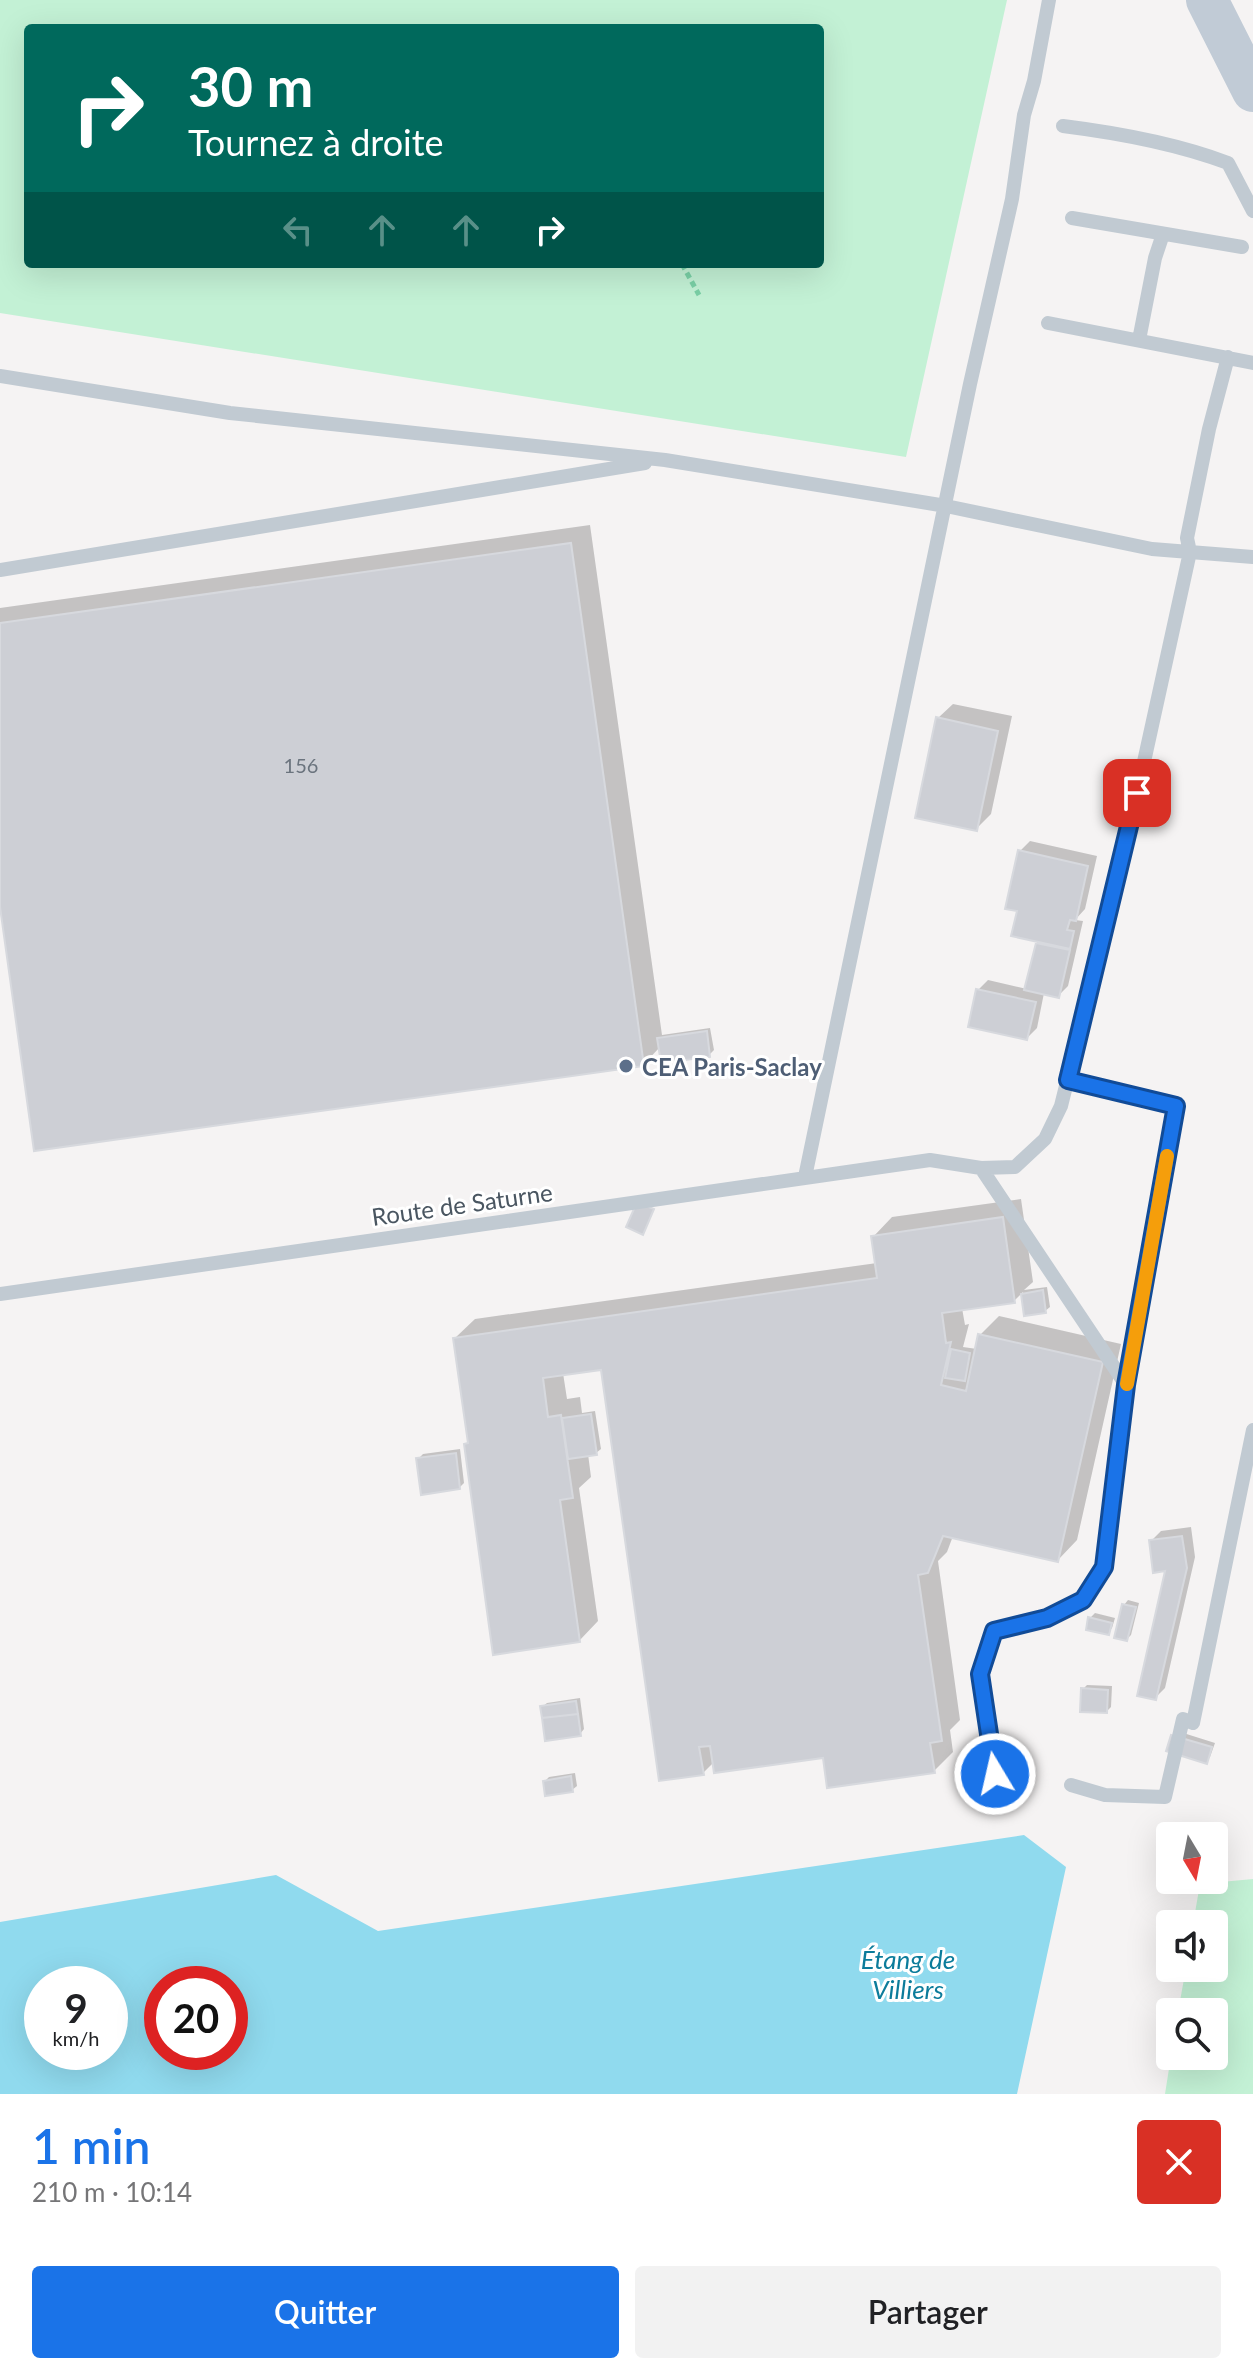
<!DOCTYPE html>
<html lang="fr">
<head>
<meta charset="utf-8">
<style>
  body { margin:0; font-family:Lato,sans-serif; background:#f2f2f2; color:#202124; height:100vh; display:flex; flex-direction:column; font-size:30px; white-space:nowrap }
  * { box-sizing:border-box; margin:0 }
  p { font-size:26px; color:#757577 }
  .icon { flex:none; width:44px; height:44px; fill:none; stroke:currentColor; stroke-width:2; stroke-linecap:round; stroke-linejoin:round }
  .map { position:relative; height:2094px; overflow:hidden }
  .drawer { display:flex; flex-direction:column; background:#fff; flex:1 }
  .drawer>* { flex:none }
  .banner { position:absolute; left:24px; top:24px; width:800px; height:244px; border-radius:8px; box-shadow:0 8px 32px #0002; background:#00695c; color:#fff; overflow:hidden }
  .needle { width:52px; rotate:170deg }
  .controls { position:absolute; left:1156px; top:1822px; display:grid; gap:16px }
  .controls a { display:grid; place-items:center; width:72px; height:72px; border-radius:8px; background:#fff; box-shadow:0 8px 32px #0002; font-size:40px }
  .speed { position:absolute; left:24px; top:1966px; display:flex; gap:16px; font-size:40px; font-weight:700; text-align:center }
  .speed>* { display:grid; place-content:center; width:104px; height:104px; border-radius:50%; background:#fff; box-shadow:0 8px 32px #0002; line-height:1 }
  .speed small { font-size:20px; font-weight:400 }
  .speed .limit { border:12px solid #d22; background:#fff; color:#111 }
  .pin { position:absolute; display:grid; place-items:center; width:68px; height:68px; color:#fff; margin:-34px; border-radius:16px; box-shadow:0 4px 12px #0006 }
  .me { position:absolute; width:88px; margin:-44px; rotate:351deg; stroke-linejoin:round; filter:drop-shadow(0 0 6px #0008) }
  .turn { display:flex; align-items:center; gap:28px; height:168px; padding:0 32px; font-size:36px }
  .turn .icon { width:104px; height:104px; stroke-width:2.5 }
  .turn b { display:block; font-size:56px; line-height:68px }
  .lanes { display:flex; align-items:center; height:76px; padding:0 32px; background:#0003; justify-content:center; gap:40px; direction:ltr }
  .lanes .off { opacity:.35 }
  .round { display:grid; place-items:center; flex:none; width:84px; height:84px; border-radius:8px; background:#f2f2f2 }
  .head { display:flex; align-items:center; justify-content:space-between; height:136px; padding:0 32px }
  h1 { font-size:48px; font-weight:600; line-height:60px; color:#1a73e8 }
  .button { display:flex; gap:16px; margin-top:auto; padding:16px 32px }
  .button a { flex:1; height:92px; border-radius:8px; background:#1a73e8; color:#fff; font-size:32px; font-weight:600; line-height:92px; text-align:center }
  .button a+a { background:#f2f2f2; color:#202124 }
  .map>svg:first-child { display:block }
  .green { fill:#c3f1d5; fill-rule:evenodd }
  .water { fill:#90daee; fill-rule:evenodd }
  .shadow { fill:#0003 }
  .building { fill:#cdcfd5; stroke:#d7d9de; stroke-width:2 }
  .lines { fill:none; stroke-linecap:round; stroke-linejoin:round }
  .path { stroke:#7ad0a6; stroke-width:5; stroke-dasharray:6 4; stroke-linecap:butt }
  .lane { stroke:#c1cad2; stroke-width:14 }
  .secondary { stroke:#c1cbd6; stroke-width:42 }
  .route-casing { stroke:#114b97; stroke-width:20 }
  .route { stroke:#1a73e8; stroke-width:14 }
  .slow { stroke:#f59e0b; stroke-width:14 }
  .service-dot { fill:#5c6f8a; stroke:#fff; stroke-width:3 }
  .labels { text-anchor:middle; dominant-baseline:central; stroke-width:6; stroke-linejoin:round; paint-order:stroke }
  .number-label { font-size:20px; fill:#6b747e }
  .service-label { font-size:24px; font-weight:bold; fill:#4e5e75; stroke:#fff; text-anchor:start }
  .street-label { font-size:24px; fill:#4a5661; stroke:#fff }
  .water-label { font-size:26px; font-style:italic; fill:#0c7c9b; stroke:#fff }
</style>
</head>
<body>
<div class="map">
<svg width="1253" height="2094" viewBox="0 0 1253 2094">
  <rect width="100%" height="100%" fill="#f5f3f3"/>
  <!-- green -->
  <path class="green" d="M0 0H1007L906 457 0 313ZM28 28H820V264H28Z
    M1253 1879V2094H1165L1171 2056H1214V2012H1178L1186 1968H1214V1924H1193L1200 1884Z"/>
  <!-- water -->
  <path class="water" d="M1024 1835 1066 1867 1017 2094H0V1922L276 1875 378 1931ZM42 1984H110V2052H42ZM162 1984H230V2052H162Z"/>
  <!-- shadow -->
  <path class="shadow" d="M590 525 662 1035 710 1028 714 1050 709 1055 660 1047 644 1064 0 893V608Z
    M953 704 1012 716 991 814 976 829 938 718Z
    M1030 841 1097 856 1085 909 1075 920 1083 921 1068 986 1058 996 1044 993 1037 1028 1027 1038 978 990 988 980 1027 989 1038 940 1019 910 1020 851Z
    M1021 1199 1033 1282 1024 1290 1047 1287 1050 1307 1045 1311 1026 1314 1023 1292 1014 1301 962 1308 965 1325 969 1324 963 1347 977 1349 980 1335 999 1316 1121 1344 1077 1540 1058 1560 953 1536 947 1552 938 1561 960 1720 950 1730 953 1752 934 1771 825 1755 714 1762 703 1773 603 1368 563 1373 567 1399 580 1397 582 1413 595 1411 601 1449 596 1453 588 1454 591 1477 579 1488 598 1621 579 1641 466 1445 470 1441 455 1338 475 1319 877 1263 873 1237 892 1217Z
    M460 1449 464 1483 460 1487 418 1459 423 1454Z
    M1191 1527 1195 1557 1165 1688 1155 1698 1168 1568 1151 1541 1161 1531Z
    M1128 1600 1139 1603 1131 1635 1127 1639 1124 1605Z
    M1095 1613 1115 1618 1112 1628 1108 1633 1090 1618Z
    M1087 1685 1112 1686 1111 1707 1107 1711 1083 1689Z
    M580 1698 584 1729 580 1734 542 1707 547 1703Z
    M1177 1731 1215 1743 1210 1757 1206 1762Z
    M575 1773 577 1786 572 1790 545 1781 549 1777Z"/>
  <!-- building -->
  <path class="building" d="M571 543 644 1066 34 1151 0 907V623Z
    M936 717 998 731 977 831 915 818Z
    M1018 850 1088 866 1076 921 1070 920 1067 930 1074 931 1070 949 1011 936 1017 911 1005 909Z
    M1036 943 1070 950 1059 998 1024 990Z
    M976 989 1036 1002 1027 1040 968 1027Z
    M707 1031 710 1057 661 1063 657 1038Z
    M637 1202 654 1209 643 1235 626 1227Z
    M1003 1217 1015 1303 942 1313 946 1343 951 1342 941 1385 966 1391 978 1334 1103 1362 1058 1562 943 1536 928 1573 918 1575 942 1741 930 1743 935 1773 827 1788 823 1758 714 1773 710 1746 699 1747 704 1775 659 1781 601 1370 543 1378 548 1417 561 1415 573 1498 560 1500 580 1642 493 1655 464 1444 468 1443 453 1338 877 1278 871 1236Z
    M1043 1290 1046 1313 1024 1316 1021 1294Z
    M951 1349 970 1353 965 1381 945 1378Z
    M591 1414 597 1455 568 1459 562 1418Z
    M456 1453 460 1489 421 1495 416 1458Z
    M1182 1536 1187 1568 1156 1700 1137 1696 1165 1571 1153 1573 1149 1540Z
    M1122 1604 1136 1607 1127 1641 1114 1638Z
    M1088 1617 1112 1623 1109 1635 1086 1630Z
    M1081 1688 1108 1690 1107 1713 1080 1712Z
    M576 1701 578 1714 542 1718 540 1706Z
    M578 1714 581 1736 545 1741 542 1718Z
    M1171 1735 1212 1747 1207 1764 1166 1751Z
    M571 1776 573 1792 545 1796 543 1781Z"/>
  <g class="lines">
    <!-- path -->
    <path class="path" d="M682 264 699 295"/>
    <!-- lane -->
    <path class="lane" d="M1063 126C1119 133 1175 143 1228 163L1253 211
      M1072 218 1242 247
      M1048 323 1253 363
      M1139 340 1155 258 1163 234
      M0 376 230 413 665 460 946 506 1152 549 1253 557
      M0 570 645 463
      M981 1168 1126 1385
      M805 1177 970 384 1012 199 1024 115 1034 81 1049 0
      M0 1294 930 1160 981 1168 1015 1167 1045 1139 1061 1106 1124 853 1190 552 1187 538 1209 429 1228 357
      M995 1774 980 1674 994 1631 1047 1618 1083 1600 1104 1567 1126 1385 1176 1106 1068 1080
      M1071 1785 1105 1795 1165 1797 1183 1719 1193 1723 1253 1430"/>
    <!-- secondary -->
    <path class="secondary" d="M1207 0 1253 91"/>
  </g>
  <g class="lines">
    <!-- route casing -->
    <g class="route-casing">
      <path id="route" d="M995 1774 980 1674 994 1631 1047 1618 1083 1600 1104 1567 1126 1385 1176 1106 1068 1080 1137 793"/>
    </g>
    <!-- route -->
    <use href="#route" class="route"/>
    <!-- slow -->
    <path class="slow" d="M1127 1384 1167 1156"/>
  </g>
  <!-- markers -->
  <circle class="service-dot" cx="626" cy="1066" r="8"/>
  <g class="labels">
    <!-- number labels -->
    <g class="number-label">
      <text x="301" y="765">156</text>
    </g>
    <!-- service labels -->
    <g class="service-label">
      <text x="642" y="1066">CEA Paris-Saclay</text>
    </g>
    <!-- street labels -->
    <g class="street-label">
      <text transform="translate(462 1204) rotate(-8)">Route de Saturne</text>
    </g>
    <!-- water labels -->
    <g class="water-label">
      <text x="908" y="1959">Étang de<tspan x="908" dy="30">Villiers</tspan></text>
    </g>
  </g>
</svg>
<div class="controls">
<a><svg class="needle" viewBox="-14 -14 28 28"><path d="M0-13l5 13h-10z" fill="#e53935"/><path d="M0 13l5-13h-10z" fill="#757577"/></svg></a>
<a><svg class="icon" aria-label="sound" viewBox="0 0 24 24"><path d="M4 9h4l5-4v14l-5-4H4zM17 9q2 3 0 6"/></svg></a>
<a><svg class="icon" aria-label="search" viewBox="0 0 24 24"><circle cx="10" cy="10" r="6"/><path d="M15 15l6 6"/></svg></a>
</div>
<div class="speed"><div>9<small>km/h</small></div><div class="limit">20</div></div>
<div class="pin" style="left:1137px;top:793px;background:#d93025"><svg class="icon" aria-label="arrive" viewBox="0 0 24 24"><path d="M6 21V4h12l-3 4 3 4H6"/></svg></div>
<svg class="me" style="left:995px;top:1774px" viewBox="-20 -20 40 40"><circle r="17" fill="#1a73e8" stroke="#fff" stroke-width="3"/><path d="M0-11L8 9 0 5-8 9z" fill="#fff"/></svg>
<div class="banner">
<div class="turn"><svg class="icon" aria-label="right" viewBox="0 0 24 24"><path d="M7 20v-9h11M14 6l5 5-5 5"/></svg><div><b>30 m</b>Tournez à droite</div></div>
<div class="lanes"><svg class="icon off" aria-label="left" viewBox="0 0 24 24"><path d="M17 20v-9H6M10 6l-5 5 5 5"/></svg><svg class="icon off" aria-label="ahead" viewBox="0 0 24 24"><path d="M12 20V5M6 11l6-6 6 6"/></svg><svg class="icon off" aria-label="ahead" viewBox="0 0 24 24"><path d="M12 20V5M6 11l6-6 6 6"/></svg><svg class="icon" aria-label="right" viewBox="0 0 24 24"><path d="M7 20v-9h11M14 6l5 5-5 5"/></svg></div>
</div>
</div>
<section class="drawer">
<div class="head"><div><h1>1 min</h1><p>210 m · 10:14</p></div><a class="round" style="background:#d93025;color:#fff"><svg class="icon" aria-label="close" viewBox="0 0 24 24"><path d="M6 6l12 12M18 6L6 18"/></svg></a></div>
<div class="button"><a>Quitter</a><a>Partager</a></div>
</section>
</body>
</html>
